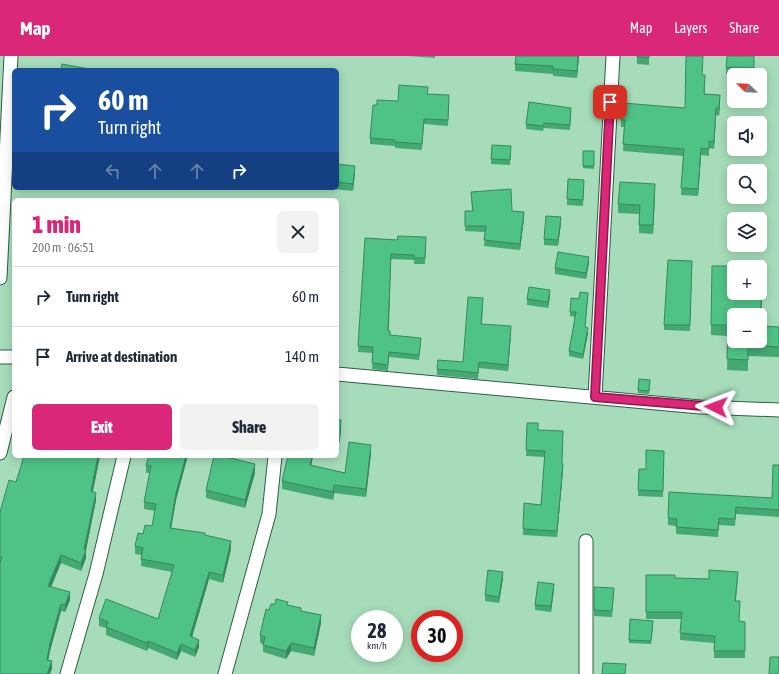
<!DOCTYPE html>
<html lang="en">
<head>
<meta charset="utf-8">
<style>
  body { margin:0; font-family:"Asap Condensed",sans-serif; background:#f2f2f3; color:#1f2937; height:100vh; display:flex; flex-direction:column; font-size:15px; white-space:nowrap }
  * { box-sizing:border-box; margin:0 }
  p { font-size:13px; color:#747a83 }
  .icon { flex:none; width:22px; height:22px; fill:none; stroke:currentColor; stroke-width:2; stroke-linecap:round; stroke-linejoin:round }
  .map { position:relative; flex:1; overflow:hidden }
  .sheet { position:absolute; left:12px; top:142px; width:327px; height:260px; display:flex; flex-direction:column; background:#fff; border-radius:6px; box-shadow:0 2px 10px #0003 }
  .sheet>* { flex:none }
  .guide { position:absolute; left:12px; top:12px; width:327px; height:122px; border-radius:6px; box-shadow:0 2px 10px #0003; background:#1a4fa0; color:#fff; overflow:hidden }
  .needle { width:26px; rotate:293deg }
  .buttons { position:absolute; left:727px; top:12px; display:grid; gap:8px }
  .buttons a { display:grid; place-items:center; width:40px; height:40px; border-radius:6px; background:#fff; box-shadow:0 2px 10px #0003; font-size:20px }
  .speed { position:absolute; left:351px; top:554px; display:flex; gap:8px; font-size:20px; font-weight:700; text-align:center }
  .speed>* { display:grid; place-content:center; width:52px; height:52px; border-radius:50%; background:#fff; box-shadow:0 2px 10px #0003; line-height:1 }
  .speed small { font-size:10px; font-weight:400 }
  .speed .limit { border:6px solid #d22; background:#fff; color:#111 }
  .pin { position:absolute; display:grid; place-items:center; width:34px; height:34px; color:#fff; margin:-17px; border-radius:8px; box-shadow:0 2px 6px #0006 }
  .me { position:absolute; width:44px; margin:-22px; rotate:273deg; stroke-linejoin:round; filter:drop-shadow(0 0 3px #0008) }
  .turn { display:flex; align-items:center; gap:14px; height:84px; padding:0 20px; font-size:18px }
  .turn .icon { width:52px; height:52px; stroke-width:2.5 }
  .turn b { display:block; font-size:28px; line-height:34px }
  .lanes { display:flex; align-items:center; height:38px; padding:0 20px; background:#0003; justify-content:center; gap:20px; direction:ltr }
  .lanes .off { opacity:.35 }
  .round { display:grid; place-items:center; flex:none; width:42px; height:42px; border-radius:6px; background:#f2f2f3 }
  .headline { display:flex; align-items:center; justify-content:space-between; height:68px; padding:0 20px }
  h1 { font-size:24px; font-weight:800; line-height:30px; color:#db2777 }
  .button { display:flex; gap:8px; margin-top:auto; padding:8px 20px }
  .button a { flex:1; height:46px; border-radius:6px; background:#db2777; color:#fff; font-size:16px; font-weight:800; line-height:46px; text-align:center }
  .button a+a { background:#f2f2f3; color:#1f2937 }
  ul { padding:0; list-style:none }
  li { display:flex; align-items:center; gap:12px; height:60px; padding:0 20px; border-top:1px solid #e0e1e3 }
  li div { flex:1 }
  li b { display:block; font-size:15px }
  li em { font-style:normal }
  header { display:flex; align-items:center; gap:24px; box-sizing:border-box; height:56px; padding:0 20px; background:#db2777; color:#fff }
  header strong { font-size:19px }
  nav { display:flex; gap:22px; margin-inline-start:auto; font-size:14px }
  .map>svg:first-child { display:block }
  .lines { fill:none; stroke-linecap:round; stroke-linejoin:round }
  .minor-casing { stroke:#2c6043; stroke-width:15 }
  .minor { stroke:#fff; stroke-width:13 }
  .wall { fill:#43a872 }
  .shaded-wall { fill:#37885d }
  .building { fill:#4ec385; stroke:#37885d; fill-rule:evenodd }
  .route-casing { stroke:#8e194d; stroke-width:10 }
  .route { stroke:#db2777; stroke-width:7 }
</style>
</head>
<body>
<header>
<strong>Map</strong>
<nav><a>Map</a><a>Layers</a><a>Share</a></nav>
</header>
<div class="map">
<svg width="779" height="618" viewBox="0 0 779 618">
  <rect width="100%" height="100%" fill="#a6dcba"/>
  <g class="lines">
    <!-- minor casing -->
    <g class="minor-casing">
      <path id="minor" d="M0 222 11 0
        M0 301H14
        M337 318 700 351 779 354
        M595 341 613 0
        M0 397 14 341
        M586 485V618
        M67 618 96 518 124 400
        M225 618 269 458 275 400"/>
    </g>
    <!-- minor -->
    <use href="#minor" class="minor"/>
  </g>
  <!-- wall -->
  <path class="wall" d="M408 0H435V2Z
    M579 0 577 22 553 20V18L515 15V8Z
    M637 0H649V9L637 8Z
    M754 0V19L726 18V11Z
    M703 19 705 38 720 46 719 60 716 59 714 93 709 92V100L701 99 698 140 681 139 683 100 623 95 624 71H621V64L685 52Z
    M428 38 449 45 448 70 424 68 422 94 395 92V90L370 88V82L377 49Z
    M571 57 570 74 544 72 543 75 526 73V68Z
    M583 95H594V113L583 112Z
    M511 96 510 109 491 108V103Z
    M337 108 355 117 353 135 324 132H337Z
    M584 130 583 150 567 149V143Z
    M471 136 512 155 524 162 520 194 484 190 485 176 465 175V155H472Z
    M655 136 653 178 639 177V158L618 157V148Z
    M561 167 558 190 544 189V183Z
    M365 182 426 187 425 208H414V204L391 203 389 275 390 279 421 288 419 304 389 301 388 315 372 313 373 297 358 296Z
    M692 205 690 275 664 274V269Z
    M589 206 586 223 555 218V212Z
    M763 217 761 270 779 271V301L748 300V315L727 314 728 280 711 279V269Z
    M550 240 548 252 527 249V243Z
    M588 242 585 271 588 277 583 303 569 300V295L575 261 570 260V256L579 243Z
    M483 248 482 268 511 276 508 315 479 312 478 323 437 319V313L463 306Z
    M639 323 650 324 649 338 638 337Z
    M337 364 341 370 340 386H337Z
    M527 367 538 374 562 408 563 413 557 481 523 479V473L541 449 545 401 526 400Z
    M664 395 663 441 638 440 639 413H646Z
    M371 397 366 441 334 437 333 444 282 433V425L288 400H313L311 409 345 417Z
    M24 400H100L93 436 96 444 86 494V502L81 515 61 507 51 531 70 544 65 556 61 555 50 595 48 604 52 613 0 618V456L16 426Z
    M187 400V403L176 444 171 472 205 479 231 493 223 527 209 523 192 581 199 591 195 601 181 595 177 604 148 592 147 595 106 579V572L99 570V562L158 563 172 516 141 510V503L142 499 135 498V490L143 478 152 470 155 455 144 453V446L150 417H146V409Z
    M779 409V461L736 458 735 470 719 469 718 481 676 478V470L668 469V462L772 442Z
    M255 417 245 452 206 442V434Z
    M646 519 675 522 709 523 738 522 736 545 740 552 739 565 745 566V602H714V587L680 584 681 563H646Z
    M503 522 499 547 485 545V539Z
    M594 531 614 538 612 561 594 560Z
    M554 533 551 556 535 554V549Z
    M288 549 301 555 321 567 314 600 291 595 286 603 263 596V588L260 587V579L269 554Z
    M630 563 653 568 651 588 629 587Z"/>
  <!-- shaded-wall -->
  <path class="shaded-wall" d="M578 0H579L577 22V15Z
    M720 39V46L719 60V52Z
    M716 52V59L714 93V86Z
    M701 92V99L698 140V133Z
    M355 110V117L353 135V128Z
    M655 128V136L653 178V169Z
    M524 156V162L520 194V188Z
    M561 161V167L558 190V184Z
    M589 201V206L586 223V217Z
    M763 207V217L760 280V270Z
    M550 234V240L548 252V246Z
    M511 270V276L508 315V309Z
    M588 272V277L583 303V298Z
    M371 389V397L366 441V433Z
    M98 400H100L91 443V435Z
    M186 400H187V403L176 444 170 479V472L176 437Z
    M312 400H313L310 417V409Z
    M255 408V417L245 452V444Z
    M563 408V413L557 481V475Z
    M334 429V437L333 444V436Z
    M96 437V444L86 494V502L81 515V507Z
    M231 485V493L223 527V519Z
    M61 499V507L48 538V530Z
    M209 516V523L190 588V580Z
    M503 516V522L499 547V541Z
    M554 528V533L551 556V550Z
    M70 536V544L65 556V549Z
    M61 548V555L50 595 47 611V604L50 587Z
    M321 559V567L314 600V592Z
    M199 584V591L195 601V594Z
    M148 585V592L147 595V587Z
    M291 587V595L286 603V595Z
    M181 588V595L177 604V597Z
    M52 605V613L50 618H47Z"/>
  <!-- building -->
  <path class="building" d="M516 0H578L577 15 553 13V10L515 8Z
    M637 0H649V2L637 1Z
    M686 0H703L702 19H705L704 38 720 39 719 52H716L714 86 709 85V93L701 92 698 133 681 132 684 93 623 88 625 64H621L623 47 685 52Z
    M727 0H754V12L726 11Z
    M62 8 95 14H61Z
    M399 29 428 31 427 38 449 39 448 64 424 63 422 88 395 86V84L370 82 373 49H377V44L398 45Z
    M529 46 571 52 570 69 544 67 543 70 526 68Z
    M492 89 511 90 510 104 491 103Z
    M583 95H594V110H583Z
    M337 108 355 110 353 128 337 126Z
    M568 123 584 124 583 144 567 143Z
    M620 126 655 128 653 169H639L640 149 618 148Z
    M511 133 512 155 524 156 520 188 484 184 486 170H465V155H473L471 136Z
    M546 160 561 161 558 184 544 183Z
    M398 180 426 181 425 202H414V199L391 198 388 275H390V279L421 282 419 299 389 296 388 309 372 307 373 291 358 290 365 182 397 184Z
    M558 196 589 201 586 217 555 212Z
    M668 204 692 205 690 269H664Z
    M741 206 763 207 760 270 779 271V291L748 289V304L727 303 728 269H711L712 210H741ZM734 211H760V237H734ZM734 259H760V285H734Z
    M529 231 550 234 548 246 527 243Z
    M580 236 588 237 585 271 588 272 583 298 569 295 576 256H570L571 242 579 243Z
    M468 241 483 242 481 268 511 270 508 309 479 306 478 317 437 313 438 304 463 306Z
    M639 323 650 324 649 335 638 334Z
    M337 364H341L340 380H337Z
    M527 367H538V374L563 375 562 407 563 408 557 475 523 473 524 447 541 449 545 395 526 394Z
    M349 386 371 389 366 433 334 429 333 436 282 425 288 400H312L310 409 345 417Z
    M646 394 664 395 663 435 638 434 639 413H646Z
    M24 400H98L91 435 96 437 84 493 86 494 81 507 61 499 48 530 70 536 65 549 61 548 50 587 47 604 52 605 47 618H0V507L2 501H0V456L9 424 16 426Z
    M149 400H186L176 437 170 472 205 477V479L231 485 223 519 209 516 190 580 199 584 195 594 181 588 177 597 148 585 147 587 106 571 108 566 99 562 106 543 158 563 174 509 141 503 143 492 135 490 138 477 143 478 145 469 152 470 156 448 144 446 151 410 146 409Z
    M214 400H222L255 408 245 444 206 434Z
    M773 409H779V454L736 451 735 463 719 462 718 474 676 471 677 463 668 462 669 436 772 442Z
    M488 514 503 516 499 541 485 539Z
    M709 514 738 516 735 545H740L739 565 745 566V595H714L715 580 680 577 682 556H646V519H675V522L709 523Z
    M538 526 554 528 551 550 535 549Z
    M594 531 614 532 612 555 594 554Z
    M276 543 288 546 287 549 301 552V555L321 559 314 592 291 587 286 595 263 589 265 581 260 579 266 553 269 554 271 548H275Z
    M630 563 653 565 651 585 629 584Z
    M770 601H779V618H769Z
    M603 607 626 608 625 618H602Z"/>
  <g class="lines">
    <!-- route casing -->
    <g class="route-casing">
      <path id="route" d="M610 46 595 341 716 351"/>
    </g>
    <!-- route -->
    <use href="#route" class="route"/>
  </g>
</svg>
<div class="buttons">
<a><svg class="needle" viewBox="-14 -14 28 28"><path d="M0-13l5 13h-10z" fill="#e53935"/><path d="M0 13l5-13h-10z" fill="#747a83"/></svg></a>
<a><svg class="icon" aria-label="sound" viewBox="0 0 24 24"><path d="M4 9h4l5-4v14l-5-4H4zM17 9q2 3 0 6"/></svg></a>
<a><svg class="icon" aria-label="search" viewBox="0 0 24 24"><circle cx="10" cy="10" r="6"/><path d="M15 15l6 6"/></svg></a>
<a><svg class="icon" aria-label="layers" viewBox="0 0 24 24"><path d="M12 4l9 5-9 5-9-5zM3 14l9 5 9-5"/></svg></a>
<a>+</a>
<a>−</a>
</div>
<div class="speed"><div>28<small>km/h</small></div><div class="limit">30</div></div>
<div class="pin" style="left:610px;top:46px;background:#d93025"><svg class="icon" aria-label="arrive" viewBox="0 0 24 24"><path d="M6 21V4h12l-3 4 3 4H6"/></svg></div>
<svg class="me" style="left:716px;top:351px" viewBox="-20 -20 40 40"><path d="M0-17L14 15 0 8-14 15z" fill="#db2777" stroke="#fff" stroke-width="4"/></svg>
<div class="guide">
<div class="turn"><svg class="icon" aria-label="right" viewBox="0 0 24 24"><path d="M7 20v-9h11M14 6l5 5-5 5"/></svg><div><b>60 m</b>Turn right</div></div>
<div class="lanes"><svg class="icon off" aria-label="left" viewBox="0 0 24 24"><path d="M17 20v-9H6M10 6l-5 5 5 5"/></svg><svg class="icon off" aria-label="ahead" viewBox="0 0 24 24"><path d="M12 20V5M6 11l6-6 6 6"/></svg><svg class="icon off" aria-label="ahead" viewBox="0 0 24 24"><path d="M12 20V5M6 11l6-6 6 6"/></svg><svg class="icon" aria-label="right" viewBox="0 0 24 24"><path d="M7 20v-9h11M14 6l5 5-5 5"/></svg></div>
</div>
<section class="sheet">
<div class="headline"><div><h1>1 min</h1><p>200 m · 06:51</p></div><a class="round"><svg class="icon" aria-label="close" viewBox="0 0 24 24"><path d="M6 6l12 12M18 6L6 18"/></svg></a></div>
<ul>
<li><svg class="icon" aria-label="right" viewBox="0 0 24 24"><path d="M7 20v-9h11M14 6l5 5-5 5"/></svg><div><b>Turn right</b></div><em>60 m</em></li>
<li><svg class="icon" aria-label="arrive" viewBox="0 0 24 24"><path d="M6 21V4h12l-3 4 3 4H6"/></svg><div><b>Arrive at destination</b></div><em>140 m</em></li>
</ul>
<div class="button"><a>Exit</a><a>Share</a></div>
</section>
</div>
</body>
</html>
